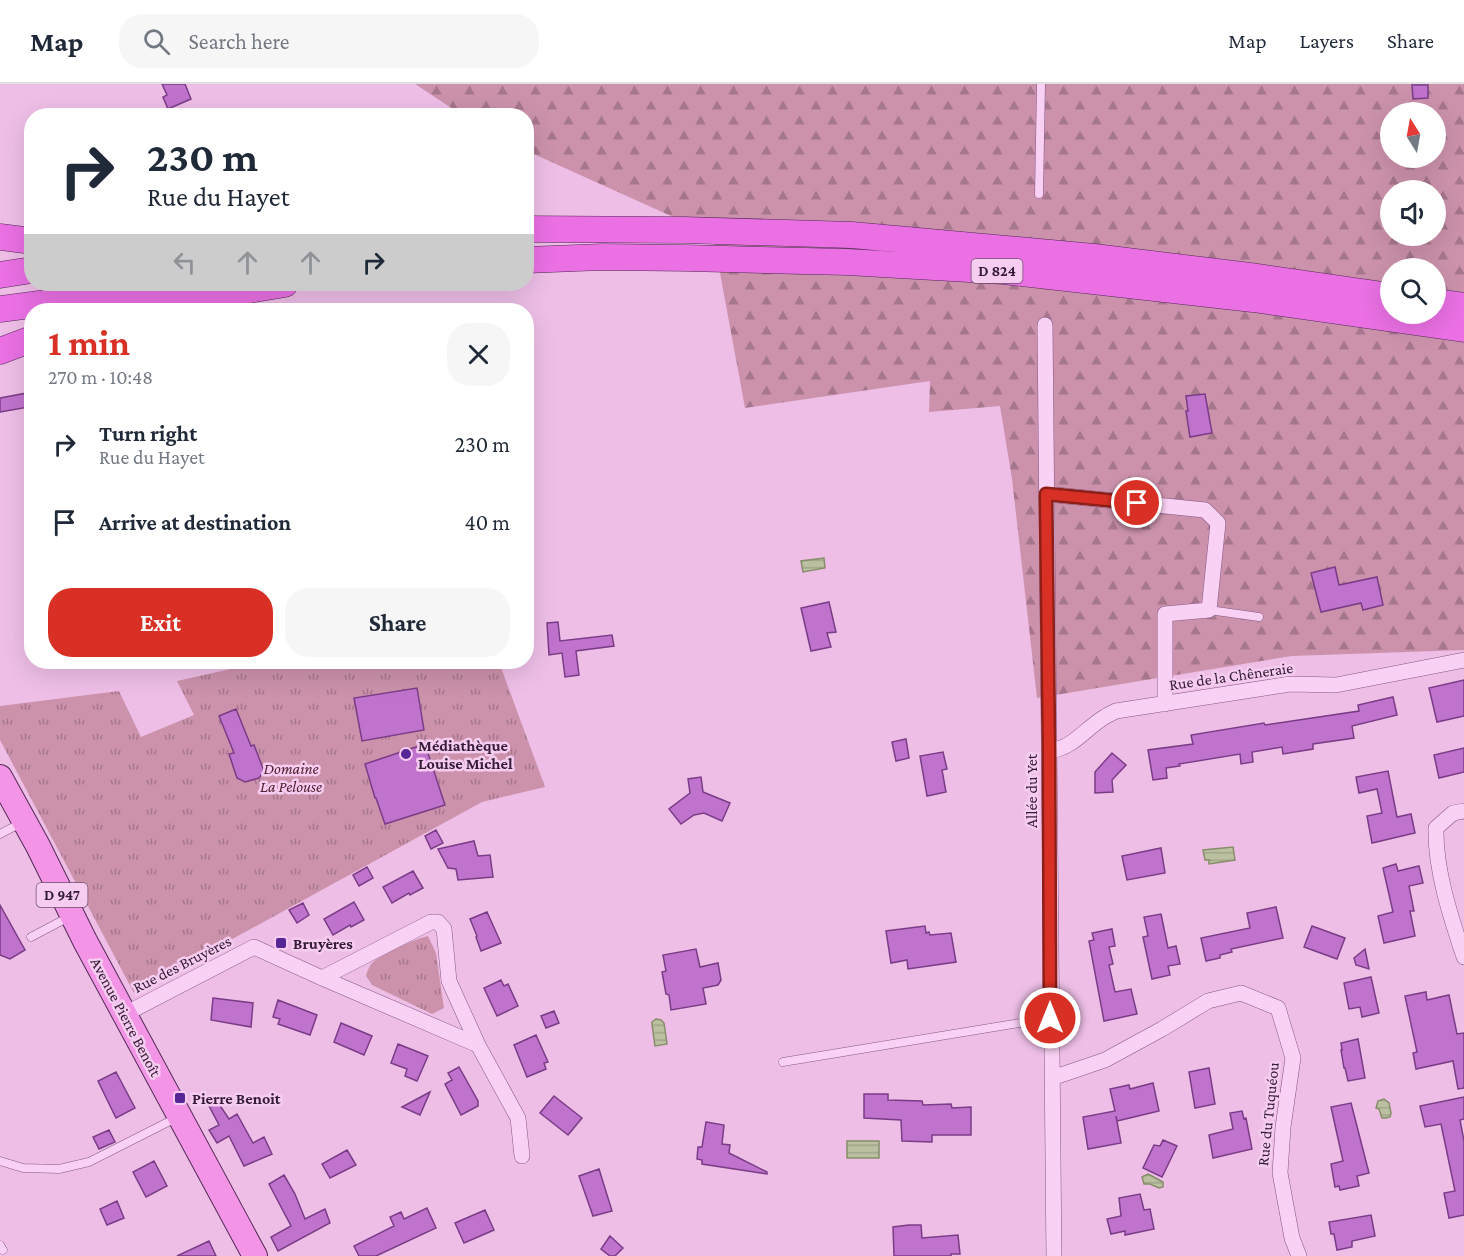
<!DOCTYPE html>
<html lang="en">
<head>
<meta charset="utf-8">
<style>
  body { margin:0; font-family:"Crimson Pro",serif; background:#f6f6f7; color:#1f2937; height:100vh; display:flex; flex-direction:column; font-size:22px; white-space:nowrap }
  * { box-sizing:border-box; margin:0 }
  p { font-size:20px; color:#747a83 }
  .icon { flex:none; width:33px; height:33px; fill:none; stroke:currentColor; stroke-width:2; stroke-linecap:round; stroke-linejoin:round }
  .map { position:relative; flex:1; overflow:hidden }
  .details { position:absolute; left:24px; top:219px; width:510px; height:366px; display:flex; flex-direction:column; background:#fff; border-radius:24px; box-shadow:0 6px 24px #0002 }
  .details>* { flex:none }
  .top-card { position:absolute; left:24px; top:24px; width:510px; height:183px; border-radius:24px; box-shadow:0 6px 24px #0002; background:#fff; color:#1f2937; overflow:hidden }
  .needle { width:39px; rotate:349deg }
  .tools { position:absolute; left:1380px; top:18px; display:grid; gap:12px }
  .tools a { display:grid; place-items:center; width:66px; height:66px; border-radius:50%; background:#fff; box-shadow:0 6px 24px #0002; font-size:30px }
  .pin { position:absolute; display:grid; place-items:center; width:51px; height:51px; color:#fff; margin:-26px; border:3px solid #fff; border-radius:50%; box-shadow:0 2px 6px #0007 }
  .me { position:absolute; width:66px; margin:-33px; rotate:0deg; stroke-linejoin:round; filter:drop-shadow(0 0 4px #0008) }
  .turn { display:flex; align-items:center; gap:21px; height:126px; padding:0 24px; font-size:27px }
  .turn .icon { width:78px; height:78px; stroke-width:2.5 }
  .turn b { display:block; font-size:42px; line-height:51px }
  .lanes { display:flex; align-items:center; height:57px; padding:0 24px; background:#0003; justify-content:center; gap:30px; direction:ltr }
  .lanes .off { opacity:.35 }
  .round { display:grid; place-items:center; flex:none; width:63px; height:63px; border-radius:24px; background:#f6f6f7 }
  .overview { display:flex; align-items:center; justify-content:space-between; height:102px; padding:0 24px }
  h1 { font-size:36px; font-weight:700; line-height:45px; color:#d93025 }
  .primary-button { display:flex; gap:12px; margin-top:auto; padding:12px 24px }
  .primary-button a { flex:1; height:69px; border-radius:24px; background:#d93025; color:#fff; font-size:24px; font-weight:700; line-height:69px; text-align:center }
  .primary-button a+a { background:#f6f6f7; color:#1f2937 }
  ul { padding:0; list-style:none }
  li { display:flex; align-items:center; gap:18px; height:78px; padding:0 24px }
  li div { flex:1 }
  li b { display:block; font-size:22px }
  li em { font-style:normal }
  header { display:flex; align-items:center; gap:36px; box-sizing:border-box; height:84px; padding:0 30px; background:#fff; border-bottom:2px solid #e0e1e3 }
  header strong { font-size:28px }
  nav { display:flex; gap:33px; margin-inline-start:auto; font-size:21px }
  .search { width:420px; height:54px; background:#f6f6f7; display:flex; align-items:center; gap:15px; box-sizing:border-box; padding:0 21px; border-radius:24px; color:#747a83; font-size:22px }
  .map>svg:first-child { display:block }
  .grass { fill:url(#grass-tufts) }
  .forest { fill:url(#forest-firs); fill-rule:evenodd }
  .water { fill:url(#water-rules); stroke:#868d69; stroke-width:1.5 }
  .building { fill:#c073cd; stroke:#7a3c86; stroke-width:1.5 }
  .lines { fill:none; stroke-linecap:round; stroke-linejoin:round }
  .service-casing { stroke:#855687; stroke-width:9 }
  .minor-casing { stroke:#855687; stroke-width:16 }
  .primary-casing { stroke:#502b54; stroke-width:26 }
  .trunk-casing { stroke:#502b54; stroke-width:27 }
  .service { stroke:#f9d1f4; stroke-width:8 }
  .minor { stroke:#f9d1f4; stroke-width:15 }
  .primary { stroke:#f394e7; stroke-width:24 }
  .trunk { stroke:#ea70e4; stroke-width:26 }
  .route-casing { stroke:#8d1f18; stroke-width:15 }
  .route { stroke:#d93025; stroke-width:10 }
  .poi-dot { fill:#562596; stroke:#f6cdf0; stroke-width:2 }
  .labels { text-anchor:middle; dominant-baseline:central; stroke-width:5; stroke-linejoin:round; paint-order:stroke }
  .shield { fill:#f6cdf0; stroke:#6e506e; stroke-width:1.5 }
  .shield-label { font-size:15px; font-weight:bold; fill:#341b36 }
  .street-label { font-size:16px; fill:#341b36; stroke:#f6cdf0 }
  .poi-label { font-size:16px; font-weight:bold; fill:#341b36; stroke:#f6cdf0; text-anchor:start }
  .park-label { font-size:16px; font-style:italic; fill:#522231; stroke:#f6cdf0 }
</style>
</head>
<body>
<header>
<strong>Map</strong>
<div class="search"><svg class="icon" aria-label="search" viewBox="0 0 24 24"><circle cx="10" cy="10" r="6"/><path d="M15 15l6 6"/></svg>Search here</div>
<nav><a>Map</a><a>Layers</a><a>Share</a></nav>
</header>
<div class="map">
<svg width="1464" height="1172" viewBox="0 0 1464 1172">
  <defs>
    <pattern id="grass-tufts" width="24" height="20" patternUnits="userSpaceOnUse" patternTransform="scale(1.5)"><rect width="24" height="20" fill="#cc92ac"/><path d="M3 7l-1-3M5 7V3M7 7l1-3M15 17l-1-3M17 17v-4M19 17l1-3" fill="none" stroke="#a6768d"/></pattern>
    <pattern id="forest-firs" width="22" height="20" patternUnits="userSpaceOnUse" patternTransform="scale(1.5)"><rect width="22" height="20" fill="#cc92ac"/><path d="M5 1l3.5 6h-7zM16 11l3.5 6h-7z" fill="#a6768d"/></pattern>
    <pattern id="water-rules" width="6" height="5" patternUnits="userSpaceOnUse" patternTransform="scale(1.5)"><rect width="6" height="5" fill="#bbc0a1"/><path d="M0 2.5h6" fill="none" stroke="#a1a48b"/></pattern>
  </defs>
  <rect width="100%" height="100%" fill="#eebee7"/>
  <!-- grass -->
  <path class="grass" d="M262 578H499L545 703 482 718 134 909 0 656V622L119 607 141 653 194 631 177 597Z
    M428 852 436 869 444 924 432 930 372 901 366 892C367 887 369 883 372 879 381 870 415 855 428 852Z"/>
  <!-- forest -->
  <path class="forest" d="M415 0H1464V566L1292 572 1037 614 1012 395 1000 322 929 328 930 297 745 324 713 151 527 67 526 32 462 31ZM1390 28H1436V74H1390ZM1390 106H1436V152H1390ZM1390 184H1436V230H1390Z"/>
  <!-- water -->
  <path class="water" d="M824 474 825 484 803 488 801 477Z
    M1233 763 1235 776 1209 780V776H1205L1203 766Z
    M656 935 661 936 664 939 667 960 655 962 652 940V938Z
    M1384 1015 1389 1019 1391 1029 1390 1033 1386 1034H1382L1379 1025 1376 1024 1378 1017Z
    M847 1057H879V1074H847Z
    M1148 1090 1163 1098V1103L1159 1104 1150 1100H1144L1142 1093Z"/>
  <!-- building -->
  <path class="building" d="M162 0H185L191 15 168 25 163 13 167 11Z
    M1412 1H1428V14L1413 15Z
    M27 309 29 323 0 328V314Z
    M1205 310 1212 349 1190 353 1186 327H1188L1186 312Z
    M1335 483 1339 501 1377 493 1383 521 1363 526 1361 519 1321 528 1311 489Z
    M829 518 836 548 827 549 831 563 811 567 801 524Z
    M558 538 560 557 612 551 614 562 576 567 579 591 565 593 562 569 549 571 547 539Z
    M1464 596V632L1437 638 1429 604Z
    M417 604 424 646 362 657 354 614Z
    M1393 613 1397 631 1352 642 1354 654 1313 660V665L1283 670 1282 663 1252 668 1253 678 1241 680 1240 670 1179 680 1180 682 1166 684 1167 694 1153 696 1148 666 1193 660 1191 651 1264 639 1265 641 1359 627 1358 621Z
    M236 625 251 662 254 661 264 687 259 694 245 698 237 694 229 670 234 669 219 632Z
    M906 655 909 674 896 677 892 658Z
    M425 660 445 721 385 740 376 714H375L365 680Z
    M1464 664V688L1439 694 1434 671Z
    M943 668 947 685 942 686 946 708 927 712 920 672Z
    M1112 669 1126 681 1112 696 1113 708 1095 709V688Z
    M1388 687 1397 733 1411 730 1415 749 1372 759 1367 732 1382 729 1377 705 1359 709 1356 693Z
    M701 693 703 708 730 719 722 737 704 729 694 731 681 740 669 725 690 709 688 695Z
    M436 746 443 759 431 765 425 752Z
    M474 757 478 772 490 771 493 793 458 796 456 785 448 784 438 765Z
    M1161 764 1165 789 1127 796 1122 772Z
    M1396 780 1398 787 1419 782 1423 799 1409 802 1414 827H1410L1415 852 1384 859 1378 832 1393 828 1383 784Z
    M367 783 373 794 359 802 353 791Z
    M413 787 423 804 410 811 409 809 392 819 383 803Z
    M354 818 364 836 351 843 350 841 333 851 324 835Z
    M303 819 309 831 297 839 289 826Z
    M0 821 25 866 10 875 0 871Z
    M1276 823 1283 854 1231 865 1232 868 1220 871V874L1206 877 1201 854 1250 844 1247 829Z
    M487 828 501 859 481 867 476 853 477 852 470 835Z
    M1161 830 1168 864 1176 862 1180 880 1168 882 1170 891 1152 895 1143 853 1148 852 1144 833Z
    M925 842 926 849 929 848 930 851 951 849 956 878 908 885 907 876 891 879 886 847Z
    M1312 842 1345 854 1337 875 1304 863Z
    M1112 845 1115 862 1109 863 1113 880 1109 881 1115 908 1131 905 1137 930 1104 937 1089 857 1094 856 1092 849Z
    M696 865 700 883 718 879 721 896 718 901 703 904 706 920 671 926 669 911 666 910 662 888 666 887 663 871Z
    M1365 865 1369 885 1356 881 1354 874Z
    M1371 893 1379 929 1362 933 1360 923 1349 925 1344 899Z
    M501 896 504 902 508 900 518 922 497 932 484 904Z
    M1426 908 1427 916 1449 911 1457 950 1464 949V1004L1458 1005 1453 977 1416 985 1413 969 1417 968 1405 912Z
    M213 914 253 919 251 943 211 936Z
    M278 916 317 931 310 951 278 940 280 935 273 933Z
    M554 927 559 939 546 944 541 932Z
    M341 939 372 952 364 971 334 958Z
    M536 951 548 978 544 979 546 985 527 993 514 961Z
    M1358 955 1365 994 1348 997 1345 984H1344L1341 966H1342L1341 959Z
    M398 960 428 972 417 997 405 992 407 985 391 979Z
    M459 983 478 1017V1022L461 1031 445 1000 452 996 448 989Z
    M1209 984 1215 1020 1195 1024 1189 988Z
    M116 988 135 1024 116 1034 98 997Z
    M1153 999 1159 1027 1117 1037 1116 1032 1121 1059 1088 1065 1083 1033 1115 1027 1110 1005 1129 1001 1130 1005Z
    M430 1008 420 1031 402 1023Z
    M864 1010H888V1016L922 1017 923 1021 951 1020 952 1024 971 1023V1051H932V1058L902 1057 901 1036 864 1034Z
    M554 1012 582 1034 568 1051 540 1029Z
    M1464 1013V1035L1460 1036 1464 1057V1131L1449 1134 1444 1109 1455 1107 1441 1040 1425 1043 1420 1022Z
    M215 1014 229 1035 237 1030 253 1059 264 1053 272 1070 244 1082 229 1052 217 1059 209 1046 219 1041 207 1018Z
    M1351 1019 1369 1089 1357 1092 1359 1102 1340 1106 1339 1102 1335 1103 1331 1080 1343 1077 1331 1023Z
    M1242 1027 1244 1035 1246 1034 1252 1065 1213 1074 1209 1051 1233 1045 1230 1029Z
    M706 1038 724 1041 722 1060 730 1061 729 1069 767 1088V1090L702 1080V1076L697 1075 698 1063H702Z
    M109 1046 115 1058 99 1065 93 1053Z
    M1163 1056 1177 1062 1162 1093 1143 1084 1154 1061 1160 1062Z
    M347 1066 356 1081 330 1094 322 1080Z
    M154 1077 167 1102 146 1113 133 1088Z
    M599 1085 612 1127 593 1132 579 1092Z
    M284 1091 295 1110 305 1135 325 1125 330 1139 278 1167 271 1153 291 1142 269 1100Z
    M1140 1110 1144 1126 1150 1125 1154 1145 1125 1151V1147L1111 1150 1107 1135 1121 1132 1119 1114Z
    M117 1117 124 1134 107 1141 100 1125Z
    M427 1124 436 1144 376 1172H359L354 1162 394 1142 390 1133 401 1128 404 1135Z
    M485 1126 494 1146 464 1159 455 1139Z
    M1371 1131 1375 1152 1352 1157V1163L1337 1166 1334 1150H1331L1329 1138Z
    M909 1141H921L922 1154 958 1151 960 1170H951V1172H894L893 1143Z
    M610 1152 623 1164 615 1172H610L601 1165Z
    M209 1157 216 1172H177Z"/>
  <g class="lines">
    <!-- service casing -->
    <g class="service-casing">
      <path id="service" d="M1039 110 1041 0
        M1209 526 1259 533
        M0 750 23 738
        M31 853 69 833
        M783 978 1050 934
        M0 1077 23 1084 59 1085 89 1078 178 1033
        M0 1161 3 1166"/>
    </g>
    <!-- minor casing -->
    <g class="minor-casing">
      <path id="minor" d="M1045 241C1047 552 1050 862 1054 1172
        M1046 410 1205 426 1218 439 1209 526 1165 530V620
        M1049 667C1073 664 1084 646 1103 634 1107 631 1112 629 1116 627L1290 600 1336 601 1464 576
        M1464 727 1453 729 1436 744C1435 786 1451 834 1464 873
        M322 894 431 838H438L444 845 449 897 478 961 518 1034 522 1072
        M125 930 254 863 322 894 478 961
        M1052 994 1105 976 1162 945 1208 917 1241 909 1278 924 1293 974 1283 1043 1280 1089 1292 1154 1299 1172"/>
    </g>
    <!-- primary casing -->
    <g class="primary-casing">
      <path id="primary" d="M0 693 38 762 85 857 255 1172"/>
    </g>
    <!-- trunk casing -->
    <g class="trunk-casing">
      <path id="trunk" d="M526 145 684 146 852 151 1094 173 1250 192 1390 212
        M0 153 32 157
        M526 176 602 173 686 174 847 178 1004 187 1253 215 1464 245
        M0 191 32 186
        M1436 218 1464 222
        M0 225 190 200
        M127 226 285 200
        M0 267 32 255"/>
    </g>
    <!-- service -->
    <use href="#service" class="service"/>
    <!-- minor -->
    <use href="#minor" class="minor"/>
    <!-- primary -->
    <use href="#primary" class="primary"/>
    <!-- trunk -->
    <use href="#trunk" class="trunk"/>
  </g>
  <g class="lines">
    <!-- route casing -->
    <g class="route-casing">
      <path id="route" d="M1050 934 1049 667 1046 410 1137 419"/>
    </g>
    <!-- route -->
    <use href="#route" class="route"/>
  </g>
  <!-- markers -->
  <g class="poi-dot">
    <circle cx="406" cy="670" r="6"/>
    <rect x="275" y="853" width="12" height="12" rx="3"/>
    <rect x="174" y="1008" width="12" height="12" rx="3"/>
  </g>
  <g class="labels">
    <!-- shield labels -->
    <g class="shield">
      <rect x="971.5" y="175" width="51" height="24" rx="4.5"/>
      <rect x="36.5" y="799" width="51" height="24" rx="4.5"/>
    </g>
    <g class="shield-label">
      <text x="997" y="187">D 824</text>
      <text x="62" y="811">D 947</text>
    </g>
    <!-- street labels -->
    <g class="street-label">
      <text transform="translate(1231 592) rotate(-8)">Rue de la Chêneraie</text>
      <text transform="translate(1031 707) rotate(-90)">Allée du Yet</text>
      <text transform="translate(182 880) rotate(-27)">Rue des Bruyères</text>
      <text transform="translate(126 933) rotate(62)">Avenue Pierre Benoît</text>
      <text transform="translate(1268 1030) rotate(-84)">Rue du Tuquéou</text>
    </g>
    <!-- poi labels -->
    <g class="poi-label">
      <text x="418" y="661">Médiathèque<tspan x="418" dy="18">Louise Michel</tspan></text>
      <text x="293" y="859">Bruyères</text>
      <text x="192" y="1014">Pierre Benoit</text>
    </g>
    <!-- park labels -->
    <g class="park-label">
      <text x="291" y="684">Domaine<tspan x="291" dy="18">La Pelouse</tspan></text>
    </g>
  </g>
</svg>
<div class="tools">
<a><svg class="needle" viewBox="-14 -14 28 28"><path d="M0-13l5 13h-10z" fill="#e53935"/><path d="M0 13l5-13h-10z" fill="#747a83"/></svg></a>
<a><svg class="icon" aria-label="sound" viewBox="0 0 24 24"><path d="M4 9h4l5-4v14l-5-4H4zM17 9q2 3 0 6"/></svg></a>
<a><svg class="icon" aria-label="search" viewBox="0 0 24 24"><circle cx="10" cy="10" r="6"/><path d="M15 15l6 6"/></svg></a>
</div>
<div class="pin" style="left:1137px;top:419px;background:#d93025"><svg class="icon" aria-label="arrive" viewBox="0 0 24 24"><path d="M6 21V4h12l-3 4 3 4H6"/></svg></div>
<svg class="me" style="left:1050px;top:934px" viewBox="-20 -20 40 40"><circle r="17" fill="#d93025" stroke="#fff" stroke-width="3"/><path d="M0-11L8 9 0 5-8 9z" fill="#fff"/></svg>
<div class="top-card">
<div class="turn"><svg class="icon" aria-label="right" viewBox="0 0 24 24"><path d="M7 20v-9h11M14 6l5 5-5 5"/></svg><div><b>230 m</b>Rue du Hayet</div></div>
<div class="lanes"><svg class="icon off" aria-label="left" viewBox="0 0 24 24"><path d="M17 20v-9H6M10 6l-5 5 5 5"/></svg><svg class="icon off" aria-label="ahead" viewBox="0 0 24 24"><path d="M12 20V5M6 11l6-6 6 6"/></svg><svg class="icon off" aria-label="ahead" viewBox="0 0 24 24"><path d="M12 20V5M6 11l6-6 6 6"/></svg><svg class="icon" aria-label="right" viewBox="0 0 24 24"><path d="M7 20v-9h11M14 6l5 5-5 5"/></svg></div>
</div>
<section class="details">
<div class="overview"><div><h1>1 min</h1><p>270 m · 10:48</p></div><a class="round"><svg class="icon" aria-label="close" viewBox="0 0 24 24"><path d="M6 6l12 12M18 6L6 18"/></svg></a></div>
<ul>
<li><svg class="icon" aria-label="right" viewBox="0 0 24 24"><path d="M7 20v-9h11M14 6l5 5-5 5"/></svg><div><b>Turn right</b><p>Rue du Hayet</p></div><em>230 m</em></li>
<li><svg class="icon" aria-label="arrive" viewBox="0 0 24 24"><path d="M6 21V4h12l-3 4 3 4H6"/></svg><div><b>Arrive at destination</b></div><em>40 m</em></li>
</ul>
<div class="primary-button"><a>Exit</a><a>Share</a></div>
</section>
</div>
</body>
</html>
